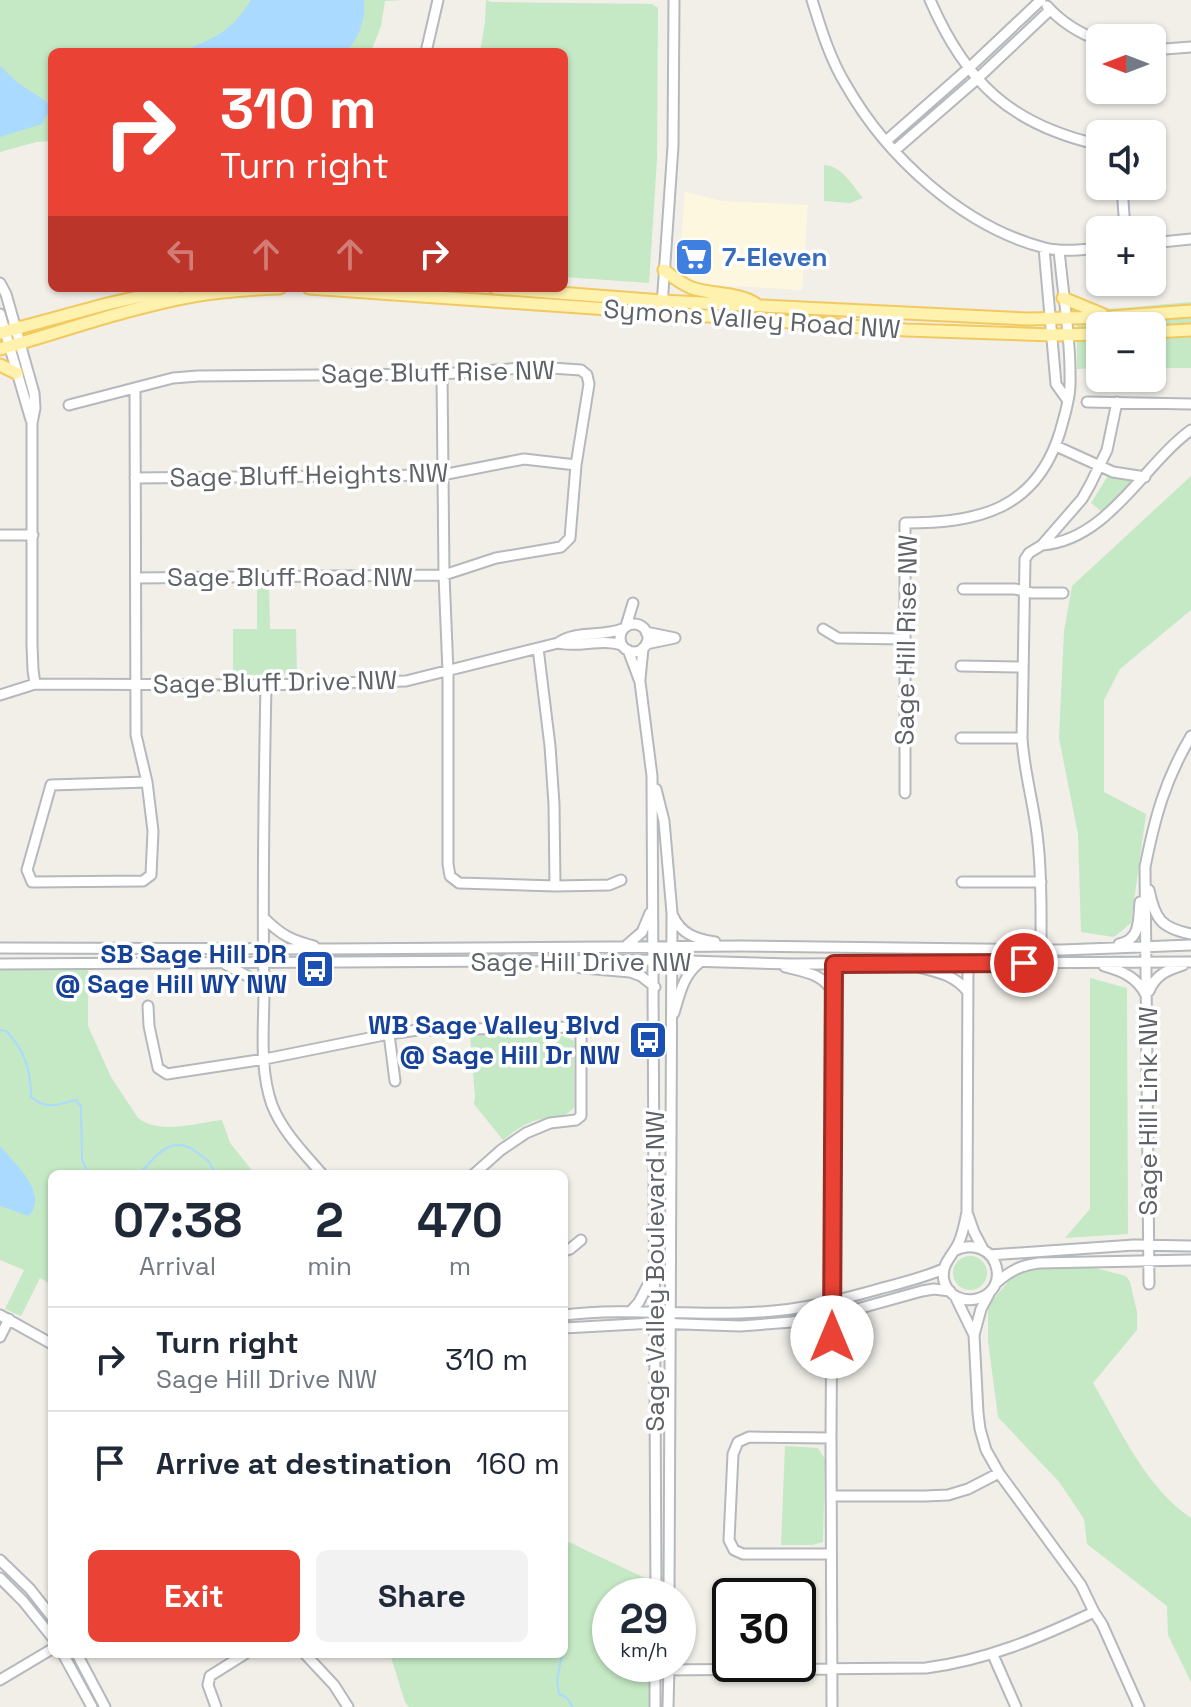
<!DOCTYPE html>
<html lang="en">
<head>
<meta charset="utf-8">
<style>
  body { margin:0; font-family:"Space Grotesk",sans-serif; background:#f2f2f3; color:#1f2937; height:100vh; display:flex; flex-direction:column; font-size:30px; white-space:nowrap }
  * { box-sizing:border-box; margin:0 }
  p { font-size:26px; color:#747a83 }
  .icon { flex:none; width:44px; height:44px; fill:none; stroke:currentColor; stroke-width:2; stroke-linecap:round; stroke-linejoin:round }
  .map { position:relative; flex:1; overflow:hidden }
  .drawer { position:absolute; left:48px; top:1170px; width:520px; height:488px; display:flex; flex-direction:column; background:#fff; border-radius:12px; box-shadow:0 2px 6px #0004 }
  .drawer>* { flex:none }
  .top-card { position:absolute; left:48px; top:48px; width:520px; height:244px; border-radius:12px; box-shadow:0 2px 6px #0004; background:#ea4335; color:#fff; overflow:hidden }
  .needle { width:52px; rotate:270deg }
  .controls { position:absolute; left:1086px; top:24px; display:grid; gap:16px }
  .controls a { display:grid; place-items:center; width:80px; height:80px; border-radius:12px; background:#fff; box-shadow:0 2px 6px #0004; font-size:40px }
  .speed { position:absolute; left:592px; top:1578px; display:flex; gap:16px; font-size:40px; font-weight:700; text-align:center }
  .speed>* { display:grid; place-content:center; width:104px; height:104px; border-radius:50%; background:#fff; box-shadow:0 2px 6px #0004; line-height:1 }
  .speed small { font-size:20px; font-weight:400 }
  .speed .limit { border:4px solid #111; border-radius:12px; background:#fff; color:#111 }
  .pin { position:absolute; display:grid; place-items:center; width:68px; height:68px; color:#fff; margin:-34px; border:4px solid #fff; border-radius:50%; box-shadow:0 2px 8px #0007 }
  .me { position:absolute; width:88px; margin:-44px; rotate:0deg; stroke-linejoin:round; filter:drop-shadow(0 0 6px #0008) }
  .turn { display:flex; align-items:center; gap:28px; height:168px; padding:0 40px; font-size:36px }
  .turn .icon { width:104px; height:104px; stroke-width:2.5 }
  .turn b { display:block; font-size:56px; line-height:68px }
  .lanes { display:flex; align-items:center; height:76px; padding:0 40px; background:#0003; justify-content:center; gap:40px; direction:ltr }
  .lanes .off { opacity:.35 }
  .eta { display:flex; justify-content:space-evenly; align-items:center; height:136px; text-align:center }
  .eta b { font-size:48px; font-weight:700; line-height:56px }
  .action { display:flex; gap:16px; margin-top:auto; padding:16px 40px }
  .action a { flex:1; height:92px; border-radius:12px; background:#ea4335; color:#fff; font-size:32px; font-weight:700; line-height:92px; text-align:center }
  .action a+a { background:#f2f2f3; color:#1f2937 }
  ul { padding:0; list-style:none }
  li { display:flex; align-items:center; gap:24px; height:104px; padding:0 40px; border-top:2px solid #e0e1e3 }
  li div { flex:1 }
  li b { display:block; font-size:30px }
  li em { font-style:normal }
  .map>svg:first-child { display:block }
  .commercial { fill:#fef7e0 }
  .green { fill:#c5e8c5 }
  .water { fill:#aadaff }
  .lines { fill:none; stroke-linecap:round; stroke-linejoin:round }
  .stream { stroke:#aadaff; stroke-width:2 }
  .minor-casing { stroke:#b5b8bc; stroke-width:13 }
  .major-casing { stroke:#f2c960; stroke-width:15 }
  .minor { stroke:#fff; stroke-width:9 }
  .major { stroke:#fff2af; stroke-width:11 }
  .route-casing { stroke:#982c22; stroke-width:20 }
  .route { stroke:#ea4335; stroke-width:14 }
  .labels { text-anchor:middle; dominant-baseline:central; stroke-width:7; stroke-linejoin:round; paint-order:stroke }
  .shop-label { font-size:26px; font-weight:bold; fill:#366cbe; stroke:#fff; text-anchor:start }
  .street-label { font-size:26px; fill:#5f6368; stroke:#fff }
  .transit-label { font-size:26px; font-weight:bold; fill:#164399; stroke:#fff; text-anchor:end }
</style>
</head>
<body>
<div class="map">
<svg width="1191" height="1707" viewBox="0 0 1191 1707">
  <rect width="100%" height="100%" fill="#f1efe8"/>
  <!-- commercial -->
  <path class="commercial" d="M685 192 722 201 808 205 802 290 696 284 679 271Z"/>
  <!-- green -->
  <path class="green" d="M0 0H404L385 1 381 26 371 52H52V141L36 142 0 152Z
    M486 0 491 2 652 4 658 8 657 160 649 283 564 277V52H480L485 22Z
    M824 165C841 165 853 186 863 198L850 203 824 201Z
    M1077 300 1111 309 1191 302V368H1152V326H1100V368L1077 369Z
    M1109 474 1138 479 1101 511 1091 503Z
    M1191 476V610L1120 669 1104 700V792L1146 814 1131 923 1114 937 1081 932 1078 834 1059 738 1064 631 1072 586Z
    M257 585H269L270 629H296L297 674 233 675V629H257Z
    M0 967H88V1026L111 1077 138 1118C160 1135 196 1123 222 1120L230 1143 255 1174H52V1285L40 1278 21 1316 5 1309 24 1270 0 1260Z
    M1090 978 1127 988 1128 1234 1065 1238 1090 1209Z
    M470 1035 565 1036 574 1041V1107C566 1120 545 1116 531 1122 521 1126 512 1133 503 1140L474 1104 475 1097Z
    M953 1273a17 17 0 1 1 34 0a17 17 0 1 1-34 0Z
    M1084 1265 1126 1276 1130 1282 1137 1312V1330L1093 1383C1120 1429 1146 1488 1191 1518V1682L1168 1635 1167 1606 1087 1544 1084 1519 1060 1483 998 1417 988 1341V1311L991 1302 1014 1275 1038 1267Z
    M785 1446 818 1448 825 1459 823 1542 812 1545H781Z
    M564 1541 574 1544 581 1548 645 1578 651 1579V1596H610V1664H650V1707H409L405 1702 390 1654H564Z"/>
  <!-- water -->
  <path class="water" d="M251 0H364C365 24 360 33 347 52H185C193 46 200 44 208 40 227 32 241 17 251 0Z
    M0 66 18 83 47 102 50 109 42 124 0 137Z
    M0 1146C15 1164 49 1193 29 1216L0 1206Z"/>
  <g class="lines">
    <!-- stream -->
    <path class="stream" d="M0 1030 6 1031C25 1050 31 1071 31 1097 48 1111 58 1104 76 1100L81 1106 82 1159 88 1174
      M140 1174C156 1154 174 1132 199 1154 203 1157 206 1158 209 1162 212 1166 213 1170 216 1174
      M564 1601V1623
      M562 1654 557 1680 559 1694 566 1697 573 1707"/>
    <!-- minor casing -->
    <g class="minor-casing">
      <path id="minor" d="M812 0C821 29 830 59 846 85 887 157 963 227 1045 248 1062 252 1082 250 1100 248
        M930 0C966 83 1011 125 1100 145
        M1047 6C1062 23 1079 33 1100 41
        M1152 50 1191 47
        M426 52 438 0
        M886 141 969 68 1041 0
        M894 151 977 79 1050 10
        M1122 186 1125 230
        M1152 243 1191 239
        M1044 248 1056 384 1068 401
        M0 283 6 294 34 393 35 408 32 423V645L33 670 35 684
        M662 306 673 146 674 0
        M0 314 31 420
        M442 374 444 575 448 672V864L450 876 459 883 555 886 554 804 550 746 538 648
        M135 388 136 735 147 782 153 831 151 875 143 881 32 882 27 870 51 785 147 782
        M1087 402 1191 404
        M69 405 173 378 198 376 442 374 536 367 581 370 587 375 589 384 576 465 570 538 561 547 496 558 444 575 136 578
        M1056 446 1113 472 1145 477
        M135 478 442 475 524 459 576 465
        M0 535H33
        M1042 545C1108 540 1143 465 1191 430
        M963 589H1015L1032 593H1063
        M620 638a14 14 0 1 1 28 0a14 14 0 1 1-28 0Z
        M626 626 633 603
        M823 629 838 638 905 639
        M558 643C579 648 601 638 622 645
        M646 644 675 638 646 632
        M628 650 640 682 652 776 656 1596
        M961 666 1023 667
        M640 679 643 648
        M266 685C264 786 262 888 264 990 264 1026 259 1069 272 1105 282 1131 304 1153 322 1174
        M0 695 35 684 266 685 406 681 558 643C576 630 602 637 622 629
        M961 738H1022
        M656 789 664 821 672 913 669 1596
        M905 793V523C978 523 1036 510 1060 432 1064 417 1070 400 1070 384 1071 340 1063 294 1059 250
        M962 882H1041
        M555 886 609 885 621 880
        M1149 890C1155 919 1161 928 1191 934
        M673 916C681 934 696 939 715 942
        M264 918C281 935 291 940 314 946
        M1119 944C1141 940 1138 920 1140 902
        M627 945 642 932 650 913
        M0 948 330 949 741 946 1062 950 1191 945
        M1041 950C1041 914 1042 879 1038 843 1035 808 1024 773 1022 738L1025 559 1029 553 1042 545 1082 499 1090 485 1107 450 1117 402
        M0 964 655 960 790 964 1191 962
        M225 964 249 977 264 991
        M561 966 630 972 641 976 655 987
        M1104 966C1122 971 1137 977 1146 995
        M785 967C805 972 824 974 833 993
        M918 967C938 972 955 975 968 992
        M1149 991C1156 974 1168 970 1183 965
        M148 1006 149 1026 158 1068 167 1074 265 1059 389 1034 418 1030 570 1027 581 1033V1116L576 1120 550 1123 526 1133 501 1150 474 1174
        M674 1013C680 993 683 976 699 963
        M389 1034 395 1081
        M968 1215 974 1232 983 1249
        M564 1251 570 1249 581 1240
        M954 1251C972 1242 993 1248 997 1270 1002 1302 953 1312 944 1281 940 1264 953 1256 959 1242 963 1233 965 1222 967 1212L968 959
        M990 1255 1134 1245 1191 1246
        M996 1283C1010 1271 1021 1265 1039 1263L1191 1260
        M1149 1284 1145 867C1155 817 1165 780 1191 736
        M989 1294 981 1309 974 1335 978 1413 980 1429 986 1450 999 1473 1081 1585 1094 1612 1102 1624 1139 1707
        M955 1296 974 1335
        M631 1311 639 1302 653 1275
        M0 1315 52 1344
        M564 1315C629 1307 694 1317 760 1312 801 1310 840 1300 879 1289 901 1283 923 1278 943 1269
        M564 1328 654 1323 740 1326 792 1322 832 1316 922 1291 934 1289 950 1291
        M0 1337 9 1319
        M831 1438 749 1437 738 1442 733 1454 729 1540 734 1550 743 1554H831
        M831 1496H925L948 1495 968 1489 999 1473
        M0 1560 30 1589 52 1617
        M0 1578 23 1601 52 1637
        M63 1654 92 1707
        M77 1654 105 1707
        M305 1654 334 1685 348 1707
        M993 1655 1016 1707
        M655 1670 926 1668C987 1660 1039 1638 1094 1612
        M0 1680 52 1649
        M216 1707 208 1685 210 1676 245 1654
        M655 1707V1667
        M668 1707 669 1666
        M832 1707 831 1438 834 964"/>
    </g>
    <!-- major casing -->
    <g class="major-casing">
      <path id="major" d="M664 270C673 277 681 284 692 288 713 295 738 292 756 304
        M309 288 906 330 1053 335 1100 334
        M495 288 662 301 1028 319 1110 317 1191 311
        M1063 298 1102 314
        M1152 332 1191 330
        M0 333 107 304 177 288
        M0 349C64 331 128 308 193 296 222 291 251 289 280 288
        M0 365 16 373"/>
    </g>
    <!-- minor -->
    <use href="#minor" class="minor"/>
    <!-- major -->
    <use href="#major" class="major"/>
  </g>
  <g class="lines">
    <!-- route casing -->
    <g class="route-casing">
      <path id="route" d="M832 1337 834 964 1024 963"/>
    </g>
    <!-- route -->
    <use href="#route" class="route"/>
  </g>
  <!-- icons -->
  <defs>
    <g id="supermarket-square" transform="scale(2)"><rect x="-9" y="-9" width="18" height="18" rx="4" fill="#3f7fe0" stroke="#fff"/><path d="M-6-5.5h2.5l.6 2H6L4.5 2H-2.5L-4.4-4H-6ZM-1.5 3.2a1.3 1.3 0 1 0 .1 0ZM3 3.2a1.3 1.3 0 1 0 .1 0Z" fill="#fff"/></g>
    <g id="bus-square" transform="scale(2)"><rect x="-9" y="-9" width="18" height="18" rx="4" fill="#1a4fb4" stroke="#fff"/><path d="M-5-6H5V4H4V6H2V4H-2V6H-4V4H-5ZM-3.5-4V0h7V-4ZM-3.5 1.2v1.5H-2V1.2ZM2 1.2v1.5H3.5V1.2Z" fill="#fff"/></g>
  </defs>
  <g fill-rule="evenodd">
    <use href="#supermarket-square" x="694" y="257"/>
    <use href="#bus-square" x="315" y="969"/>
    <use href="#bus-square" x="648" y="1040"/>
  </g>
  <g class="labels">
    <!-- shop labels -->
    <g class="shop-label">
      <text x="722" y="257">7-Eleven</text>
    </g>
    <!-- street labels -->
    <g class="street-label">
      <text transform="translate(752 319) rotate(4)">Symons Valley Road NW</text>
      <text transform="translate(438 372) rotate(-1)">Sage Bluff Rise NW</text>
      <text transform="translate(309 475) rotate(-1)">Sage Bluff Heights NW</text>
      <text x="290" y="577">Sage Bluff Road NW</text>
      <text transform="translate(906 640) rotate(-89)">Sage Hill Rise NW</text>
      <text transform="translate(275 682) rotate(-1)">Sage Bluff Drive NW</text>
      <text x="581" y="962">Sage Hill Drive NW</text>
      <text transform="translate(1148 1111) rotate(-90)">Sage Hill Link NW</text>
      <text transform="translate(655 1271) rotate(-90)">Sage Valley Boulevard NW</text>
    </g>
    <!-- transit labels -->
    <g class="transit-label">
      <text x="287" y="954">SB Sage Hill DR<tspan x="287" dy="30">@ Sage Hill WY NW</tspan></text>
      <text x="620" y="1025">WB Sage Valley Blvd<tspan x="620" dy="30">@ Sage Hill Dr NW</tspan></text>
    </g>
  </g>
</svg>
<div class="controls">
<a><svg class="needle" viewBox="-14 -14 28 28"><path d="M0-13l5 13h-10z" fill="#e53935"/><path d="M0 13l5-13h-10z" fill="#747a83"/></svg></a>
<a><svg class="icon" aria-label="sound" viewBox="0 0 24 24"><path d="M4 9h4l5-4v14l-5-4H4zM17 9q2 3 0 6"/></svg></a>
<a>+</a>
<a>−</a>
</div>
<div class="speed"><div>29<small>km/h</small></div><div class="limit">30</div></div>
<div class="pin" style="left:1024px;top:963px;background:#d93025"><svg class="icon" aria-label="arrive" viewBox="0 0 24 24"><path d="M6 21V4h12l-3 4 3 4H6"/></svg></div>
<svg class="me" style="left:832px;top:1337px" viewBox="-20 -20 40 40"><circle r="19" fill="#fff"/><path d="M0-13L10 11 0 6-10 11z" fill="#ea4335"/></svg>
<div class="top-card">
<div class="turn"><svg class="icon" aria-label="right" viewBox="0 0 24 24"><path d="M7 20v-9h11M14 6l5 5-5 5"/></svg><div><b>310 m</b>Turn right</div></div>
<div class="lanes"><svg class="icon off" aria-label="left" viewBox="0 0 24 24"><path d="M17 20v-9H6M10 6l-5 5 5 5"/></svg><svg class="icon off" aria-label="ahead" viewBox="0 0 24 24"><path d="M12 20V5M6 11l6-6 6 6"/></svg><svg class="icon off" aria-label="ahead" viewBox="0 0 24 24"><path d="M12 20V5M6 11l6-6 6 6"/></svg><svg class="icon" aria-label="right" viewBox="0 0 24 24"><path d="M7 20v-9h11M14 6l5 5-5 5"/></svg></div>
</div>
<section class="drawer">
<div class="eta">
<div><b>07:38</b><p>Arrival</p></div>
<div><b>2</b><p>min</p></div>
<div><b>470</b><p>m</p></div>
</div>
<ul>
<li><svg class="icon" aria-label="right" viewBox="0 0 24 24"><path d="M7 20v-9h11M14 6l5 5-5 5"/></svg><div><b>Turn right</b><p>Sage Hill Drive NW</p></div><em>310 m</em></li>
<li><svg class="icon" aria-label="arrive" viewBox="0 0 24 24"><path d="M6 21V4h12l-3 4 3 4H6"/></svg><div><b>Arrive at destination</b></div><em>160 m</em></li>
</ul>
<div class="action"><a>Exit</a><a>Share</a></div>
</section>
</div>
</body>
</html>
